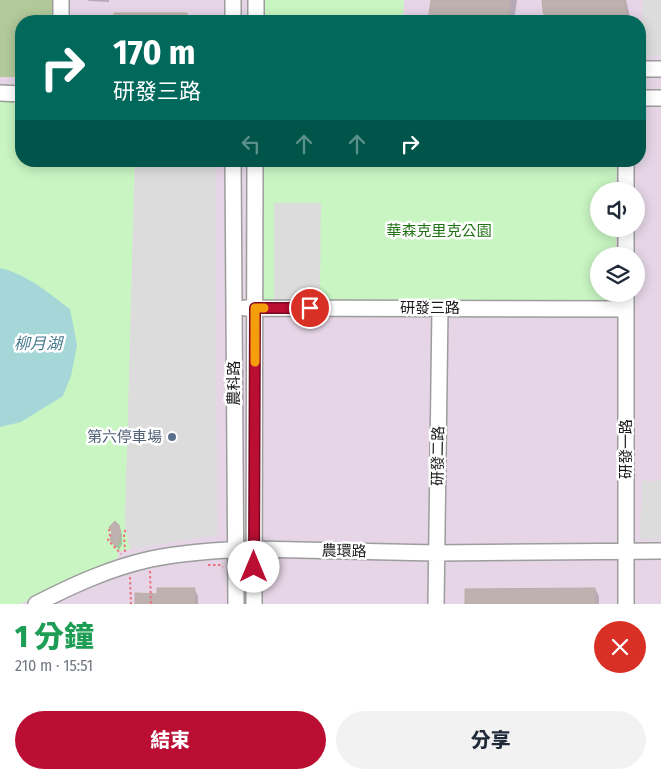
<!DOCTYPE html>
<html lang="zh-TW">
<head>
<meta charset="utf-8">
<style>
  body { margin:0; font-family:"Fira Sans Condensed","Noto Sans TC",sans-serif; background:#f2f2f3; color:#1f2937; height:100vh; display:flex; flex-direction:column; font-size:19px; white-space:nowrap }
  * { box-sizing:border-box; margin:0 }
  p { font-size:16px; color:#747a83 }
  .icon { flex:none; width:28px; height:28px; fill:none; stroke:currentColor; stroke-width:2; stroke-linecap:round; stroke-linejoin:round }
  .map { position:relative; height:604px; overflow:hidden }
  .panel { display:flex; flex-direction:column; background:#fff; flex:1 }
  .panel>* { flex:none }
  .top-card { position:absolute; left:15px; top:15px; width:631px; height:152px; border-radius:20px; box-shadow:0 2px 12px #0003; background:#00695c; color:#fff; overflow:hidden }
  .fabs { position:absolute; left:590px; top:182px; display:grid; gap:10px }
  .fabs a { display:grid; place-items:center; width:55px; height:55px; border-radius:50%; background:#fff; box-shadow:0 2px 12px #0003; font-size:25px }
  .pin { position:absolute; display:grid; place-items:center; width:42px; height:42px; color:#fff; margin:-21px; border:2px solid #fff; border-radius:50%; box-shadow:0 1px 5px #0007 }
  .me { position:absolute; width:55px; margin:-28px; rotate:0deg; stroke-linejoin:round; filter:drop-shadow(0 0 4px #0008) }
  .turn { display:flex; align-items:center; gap:18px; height:105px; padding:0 15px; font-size:22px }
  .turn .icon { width:65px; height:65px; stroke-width:2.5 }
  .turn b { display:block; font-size:35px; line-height:42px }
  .lanes { display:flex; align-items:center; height:48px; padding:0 15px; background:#0003; justify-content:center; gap:25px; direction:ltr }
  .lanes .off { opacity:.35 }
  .round { display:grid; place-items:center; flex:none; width:52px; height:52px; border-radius:26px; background:#f2f2f3 }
  .overview { display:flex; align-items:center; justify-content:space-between; height:85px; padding:0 15px }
  h1 { font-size:30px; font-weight:800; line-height:38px; color:#1e9e55 }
  .action { display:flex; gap:10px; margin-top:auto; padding:10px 15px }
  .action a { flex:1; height:58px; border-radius:30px; background:#ba0e33; color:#fff; font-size:20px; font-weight:800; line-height:58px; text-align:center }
  .action a+a { background:#f2f2f3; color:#1f2937 }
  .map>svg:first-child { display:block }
  .industrial { fill:#e5d5e6; fill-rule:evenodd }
  .forest { fill:#b2c99a }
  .park { fill:#c8f5c2 }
  .parking { fill:#dcdcdc }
  .water { fill:#a6d7d8 }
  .shadow { fill:#0003 }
  .building { fill:#bdb2b0; stroke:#bdaba6 }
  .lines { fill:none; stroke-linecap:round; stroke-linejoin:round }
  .minor-casing { stroke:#9d9d9d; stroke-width:18 }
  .path { stroke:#ef717f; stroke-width:2; stroke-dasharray:2.5 2.5; stroke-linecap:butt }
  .minor { stroke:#fff; stroke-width:15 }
  .route-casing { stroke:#790921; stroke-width:12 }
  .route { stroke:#ba0e33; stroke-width:9 }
  .slow { stroke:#f59e0b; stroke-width:9 }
  .service-dot { fill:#5c6f8a; stroke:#fff; stroke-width:2 }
  .labels { text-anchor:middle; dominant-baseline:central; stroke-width:5; stroke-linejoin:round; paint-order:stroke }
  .park-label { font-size:15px; fill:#1f7213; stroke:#fff }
  .street-label { font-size:15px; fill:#1c1c1c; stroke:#fff }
  .service-label { font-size:15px; fill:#4e5e75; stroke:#fff; text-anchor:end }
  .water-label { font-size:16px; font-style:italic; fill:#477a8e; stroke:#fff }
</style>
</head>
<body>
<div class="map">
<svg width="661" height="604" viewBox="0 0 661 604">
  <rect width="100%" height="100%" fill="#ede7e3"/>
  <!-- industrial -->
  <path class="industrial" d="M0 0H661V604H0ZM21 21H640V161H21ZM599 191H636V229H599ZM599 256H636V294H599Z"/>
  <!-- forest -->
  <path class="forest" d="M0 0H55V21H21V77H0Z"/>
  <!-- park -->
  <path class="park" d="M263 0H404L403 21H263Z
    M0 100H21V161H135L125 525 130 549 118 552V558L20 604H0Z
    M264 161H617L616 191H599V229H616V256H599V294H615V300L262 301Z"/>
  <!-- parking -->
  <path class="parking" d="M643 0H661V56L642 57Z
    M136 161H216L217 535 130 549 125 525Z
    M274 203H321L320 302 274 300Z
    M642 481H661V540L640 539Z"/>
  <!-- water -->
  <path class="water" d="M0 268C27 274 48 293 70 309L77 345 71 376 63 396 21 422 0 427Z"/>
  <!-- shadow -->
  <path class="shadow" d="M88 0H109V2L89 1Z
    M432 0H517L514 21H429Z
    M544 0H626L631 21H548L545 11Z
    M116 14H187L191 21H116Z
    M115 523 122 535V544L119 550 111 540Z
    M194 589 198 596V604H137L136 594 158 595Z
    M595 589 599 596V604H466V590Z"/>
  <!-- building -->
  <path class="building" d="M431 0H511L507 21H428Z
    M542 0H624L629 21H546L543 11Z
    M114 13H187V21H114Z
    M115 521 119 525 121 533 120 539 116 547 110 540 112 532 109 527Z
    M157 588H195V604H135V593L157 594Z
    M595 588 596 604H465V589Z"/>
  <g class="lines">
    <!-- minor casing -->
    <g class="minor-casing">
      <path id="minor" d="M233 0V21
        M61 21V0
        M256 21V0
        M640 69H661
        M0 93 21 94
        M640 98H661
        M233 161 236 604
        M626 161V191
        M626 229V256
        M626 294V604
        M245 308 626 309
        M36 604C73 585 110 568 151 559 184 552 220 550 254 549L436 553 661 551
        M254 604 255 161
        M436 604 440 308"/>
    </g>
    <!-- path -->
    <path class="path" d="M109 529 110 536 108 540 121 554
      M125 552 124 534 126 528
      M208 565H220L223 567
      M150 571 151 604
      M130 577 131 604"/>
    <!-- minor -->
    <use href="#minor" class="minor"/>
  </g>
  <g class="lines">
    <!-- route casing -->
    <g class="route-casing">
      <path id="route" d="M254 567 255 308H310"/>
    </g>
    <!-- route -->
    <use href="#route" class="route"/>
    <!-- slow -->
    <path class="slow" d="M255 362V308H264"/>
  </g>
  <!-- markers -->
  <circle class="service-dot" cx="172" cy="437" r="5"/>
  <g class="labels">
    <!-- park labels -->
    <g class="park-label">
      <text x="439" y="231">華森克里克公園</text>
    </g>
    <!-- street labels -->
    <g class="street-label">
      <text x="430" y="308">研發三路</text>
      <text transform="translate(234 383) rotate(-90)">農科路</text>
      <text transform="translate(626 449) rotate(-90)">研發一路</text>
      <text transform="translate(438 456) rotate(-89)">研發二路</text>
      <text transform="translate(344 551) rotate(1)">農環路</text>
    </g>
    <!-- service labels -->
    <g class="service-label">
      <text x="162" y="437">第六停車場</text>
    </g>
    <!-- water labels -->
    <g class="water-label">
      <text x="38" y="343">柳月湖</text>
    </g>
  </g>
</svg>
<div class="fabs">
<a><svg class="icon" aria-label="sound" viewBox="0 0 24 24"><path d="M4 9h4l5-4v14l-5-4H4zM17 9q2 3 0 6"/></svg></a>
<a><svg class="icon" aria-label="layers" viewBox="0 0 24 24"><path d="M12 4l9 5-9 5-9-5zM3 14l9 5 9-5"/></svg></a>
</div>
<div class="pin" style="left:310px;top:308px;background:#d93025"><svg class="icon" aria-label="arrive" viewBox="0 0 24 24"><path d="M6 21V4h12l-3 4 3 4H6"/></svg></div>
<svg class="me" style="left:254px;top:567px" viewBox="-20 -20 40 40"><circle r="19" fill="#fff"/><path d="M0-13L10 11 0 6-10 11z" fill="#ba0e33"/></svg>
<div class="top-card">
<div class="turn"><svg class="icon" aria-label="right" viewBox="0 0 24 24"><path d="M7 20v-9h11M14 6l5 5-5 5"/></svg><div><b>170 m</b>研發三路</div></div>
<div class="lanes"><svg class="icon off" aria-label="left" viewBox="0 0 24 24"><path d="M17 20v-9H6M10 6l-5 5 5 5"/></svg><svg class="icon off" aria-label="ahead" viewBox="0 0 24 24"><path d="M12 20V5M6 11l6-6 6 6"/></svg><svg class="icon off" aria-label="ahead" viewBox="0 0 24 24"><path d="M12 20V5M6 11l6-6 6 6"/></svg><svg class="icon" aria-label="right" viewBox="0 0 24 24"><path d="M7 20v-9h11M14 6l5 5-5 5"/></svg></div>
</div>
</div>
<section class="panel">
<div class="overview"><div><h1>1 分鐘</h1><p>210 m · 15:51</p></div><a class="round" style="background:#d93025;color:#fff"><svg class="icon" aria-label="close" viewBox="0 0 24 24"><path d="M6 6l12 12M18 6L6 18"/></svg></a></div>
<div class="action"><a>結束</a><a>分享</a></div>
</section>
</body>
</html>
